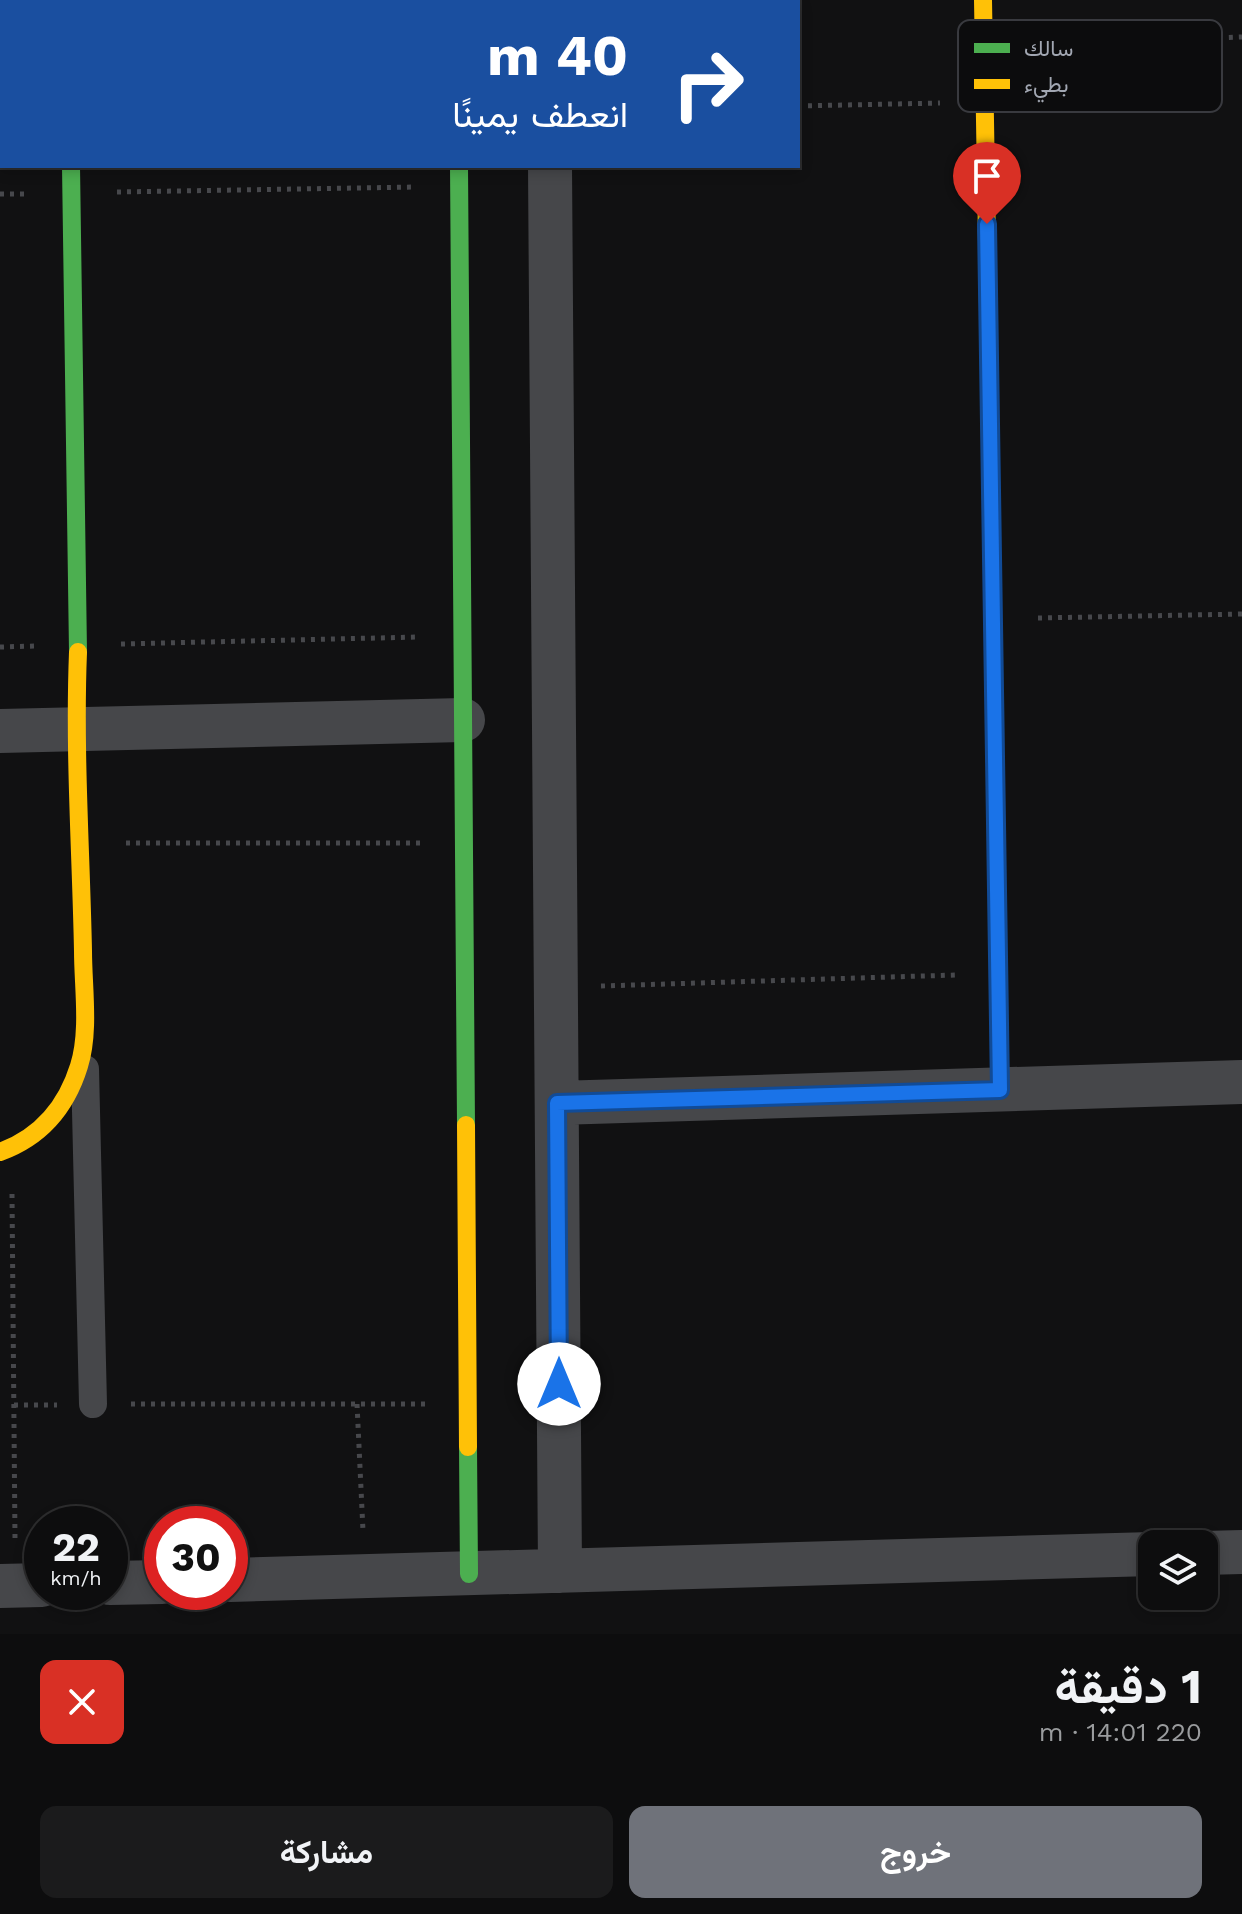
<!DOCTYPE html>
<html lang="ar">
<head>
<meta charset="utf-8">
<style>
  body { margin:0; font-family:"Work Sans",Vazirmatn,sans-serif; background:#1b1b1c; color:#f1f3f6; direction:rtl; height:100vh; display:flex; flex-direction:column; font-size:30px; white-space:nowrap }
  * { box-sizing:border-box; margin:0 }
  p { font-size:26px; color:#9a9c9e }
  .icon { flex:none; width:44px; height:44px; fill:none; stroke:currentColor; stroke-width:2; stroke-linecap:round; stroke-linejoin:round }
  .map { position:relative; height:1634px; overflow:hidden; direction:ltr }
  .panel { display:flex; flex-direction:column; background:#0d0d0e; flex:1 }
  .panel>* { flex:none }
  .guide { position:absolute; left:0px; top:0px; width:800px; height:168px; box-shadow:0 4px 12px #0003,0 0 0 2px #2d2d2e; direction:rtl; background:#1a4fa0; color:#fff; overflow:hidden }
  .tools { position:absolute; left:1138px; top:1530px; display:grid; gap:16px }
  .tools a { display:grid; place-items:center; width:80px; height:80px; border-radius:16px; background:#0d0d0e; box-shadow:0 4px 12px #0003,0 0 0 2px #2d2d2e; font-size:40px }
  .speed { position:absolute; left:24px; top:1506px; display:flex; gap:16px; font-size:40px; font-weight:700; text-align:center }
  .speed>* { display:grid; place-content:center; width:104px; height:104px; border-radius:50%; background:#0d0d0e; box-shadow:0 4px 12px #0003,0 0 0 2px #2d2d2e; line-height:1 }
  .speed small { font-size:20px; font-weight:400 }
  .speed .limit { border:12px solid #d22; background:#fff; color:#111 }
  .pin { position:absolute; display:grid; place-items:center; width:68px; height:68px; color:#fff; margin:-82px -34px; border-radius:50% 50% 50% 0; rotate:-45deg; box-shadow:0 0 8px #0007 }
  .pin .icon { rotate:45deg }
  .me { position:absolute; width:88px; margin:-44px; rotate:0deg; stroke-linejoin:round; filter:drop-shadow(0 0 6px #0008) }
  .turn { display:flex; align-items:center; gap:28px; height:168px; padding:0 40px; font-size:36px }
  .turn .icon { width:104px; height:104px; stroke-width:2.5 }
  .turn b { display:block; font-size:56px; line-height:68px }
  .round { display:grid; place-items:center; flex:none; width:84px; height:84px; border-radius:16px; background:#1b1b1c }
  .head { display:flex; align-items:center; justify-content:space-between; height:136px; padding:0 40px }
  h1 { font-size:48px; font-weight:700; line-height:60px }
  .primary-button { display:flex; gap:16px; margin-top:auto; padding:16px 40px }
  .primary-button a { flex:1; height:92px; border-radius:16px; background:#6f727a; color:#fff; font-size:32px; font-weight:700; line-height:92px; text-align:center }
  .primary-button a+a { background:#1b1b1c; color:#f1f3f6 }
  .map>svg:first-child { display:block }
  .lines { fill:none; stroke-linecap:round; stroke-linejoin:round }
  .path { stroke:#47484c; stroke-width:5; stroke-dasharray:4 6; stroke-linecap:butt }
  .lane { stroke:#46474a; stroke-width:28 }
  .street { stroke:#46474a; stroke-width:44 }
  .fast { stroke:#4caf50; stroke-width:18 }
  .slow { stroke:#ffc107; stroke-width:18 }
  .route-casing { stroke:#114b97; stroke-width:20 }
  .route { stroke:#1a73e8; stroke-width:14 }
  .key { fill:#0c0c0d; stroke:#393a3f; stroke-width:2 }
  .key-label { font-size:22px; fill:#a2a7b2 }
</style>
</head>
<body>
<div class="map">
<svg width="1242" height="1634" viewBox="0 0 1242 1634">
  <rect width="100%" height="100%" fill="#111112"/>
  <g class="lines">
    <!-- path -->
    <path class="path" d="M1029 45 1242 37
      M798 106 940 103
      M117 192 415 187
      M0 194H27
      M1038 618 1242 614
      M121 644 419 637
      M0 647 35 646
      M126 843H420
      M601 986 955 975
      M12 1194 15 1540
      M131 1404H425
      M357 1404 363 1531
      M14 1405H57"/>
    <!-- lane -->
    <path class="lane" d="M85 1069 93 1404"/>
    <!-- street -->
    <path class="street" d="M68 0V2
      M457 0V2
      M549 0V2
      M550 166 560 1571
      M0 731 463 720
      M557 1103 1242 1082
      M1204 1553 1242 1552
      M230 1580 1152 1554
      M110 1583 162 1582
      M0 1586 42 1585"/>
    <!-- fast -->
    <path class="fast" d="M71 166 78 652
      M459 166 466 1125
      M987 241 1000 1090
      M468 1447 469 1574"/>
    <!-- slow -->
    <path class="slow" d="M983 0 987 241
      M466 1125 468 1447
      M0 1152C41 1137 66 1108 79 1066 90 1031 83 987 83 951 81 851 74 752 78 652"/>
  </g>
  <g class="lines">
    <!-- route casing -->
    <g class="route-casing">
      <path id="route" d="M559 1384 557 1103 1000 1090 987 224"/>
    </g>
    <!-- route -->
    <use href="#route" class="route"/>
  </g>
  <!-- legend -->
  <rect x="958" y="20" width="264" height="92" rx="12" class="key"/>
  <rect x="974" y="43" width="36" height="10" fill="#4caf50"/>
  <rect x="974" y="79" width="36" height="10" fill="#ffc107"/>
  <g class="key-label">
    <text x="1024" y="56">سالك</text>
    <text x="1024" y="92">بطيء</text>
  </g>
</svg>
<div class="tools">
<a><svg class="icon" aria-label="layers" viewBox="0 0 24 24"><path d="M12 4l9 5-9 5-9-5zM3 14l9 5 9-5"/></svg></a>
</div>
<div class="speed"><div>22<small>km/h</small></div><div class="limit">30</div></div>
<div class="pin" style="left:987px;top:224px;background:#d93025"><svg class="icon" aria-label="arrive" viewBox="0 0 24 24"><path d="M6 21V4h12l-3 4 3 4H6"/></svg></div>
<svg class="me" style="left:559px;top:1384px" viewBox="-20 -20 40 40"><circle r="19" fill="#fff"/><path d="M0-13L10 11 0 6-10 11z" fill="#1a73e8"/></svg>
<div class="guide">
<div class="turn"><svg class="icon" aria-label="right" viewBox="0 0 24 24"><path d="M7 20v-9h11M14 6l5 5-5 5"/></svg><div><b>40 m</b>انعطف يمينًا</div></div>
</div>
</div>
<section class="panel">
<div class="head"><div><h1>1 دقيقة</h1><p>220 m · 14:01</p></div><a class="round" style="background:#d93025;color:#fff"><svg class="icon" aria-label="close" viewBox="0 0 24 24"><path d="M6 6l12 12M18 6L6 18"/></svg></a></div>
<div class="primary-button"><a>خروج</a><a>مشاركة</a></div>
</section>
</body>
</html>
